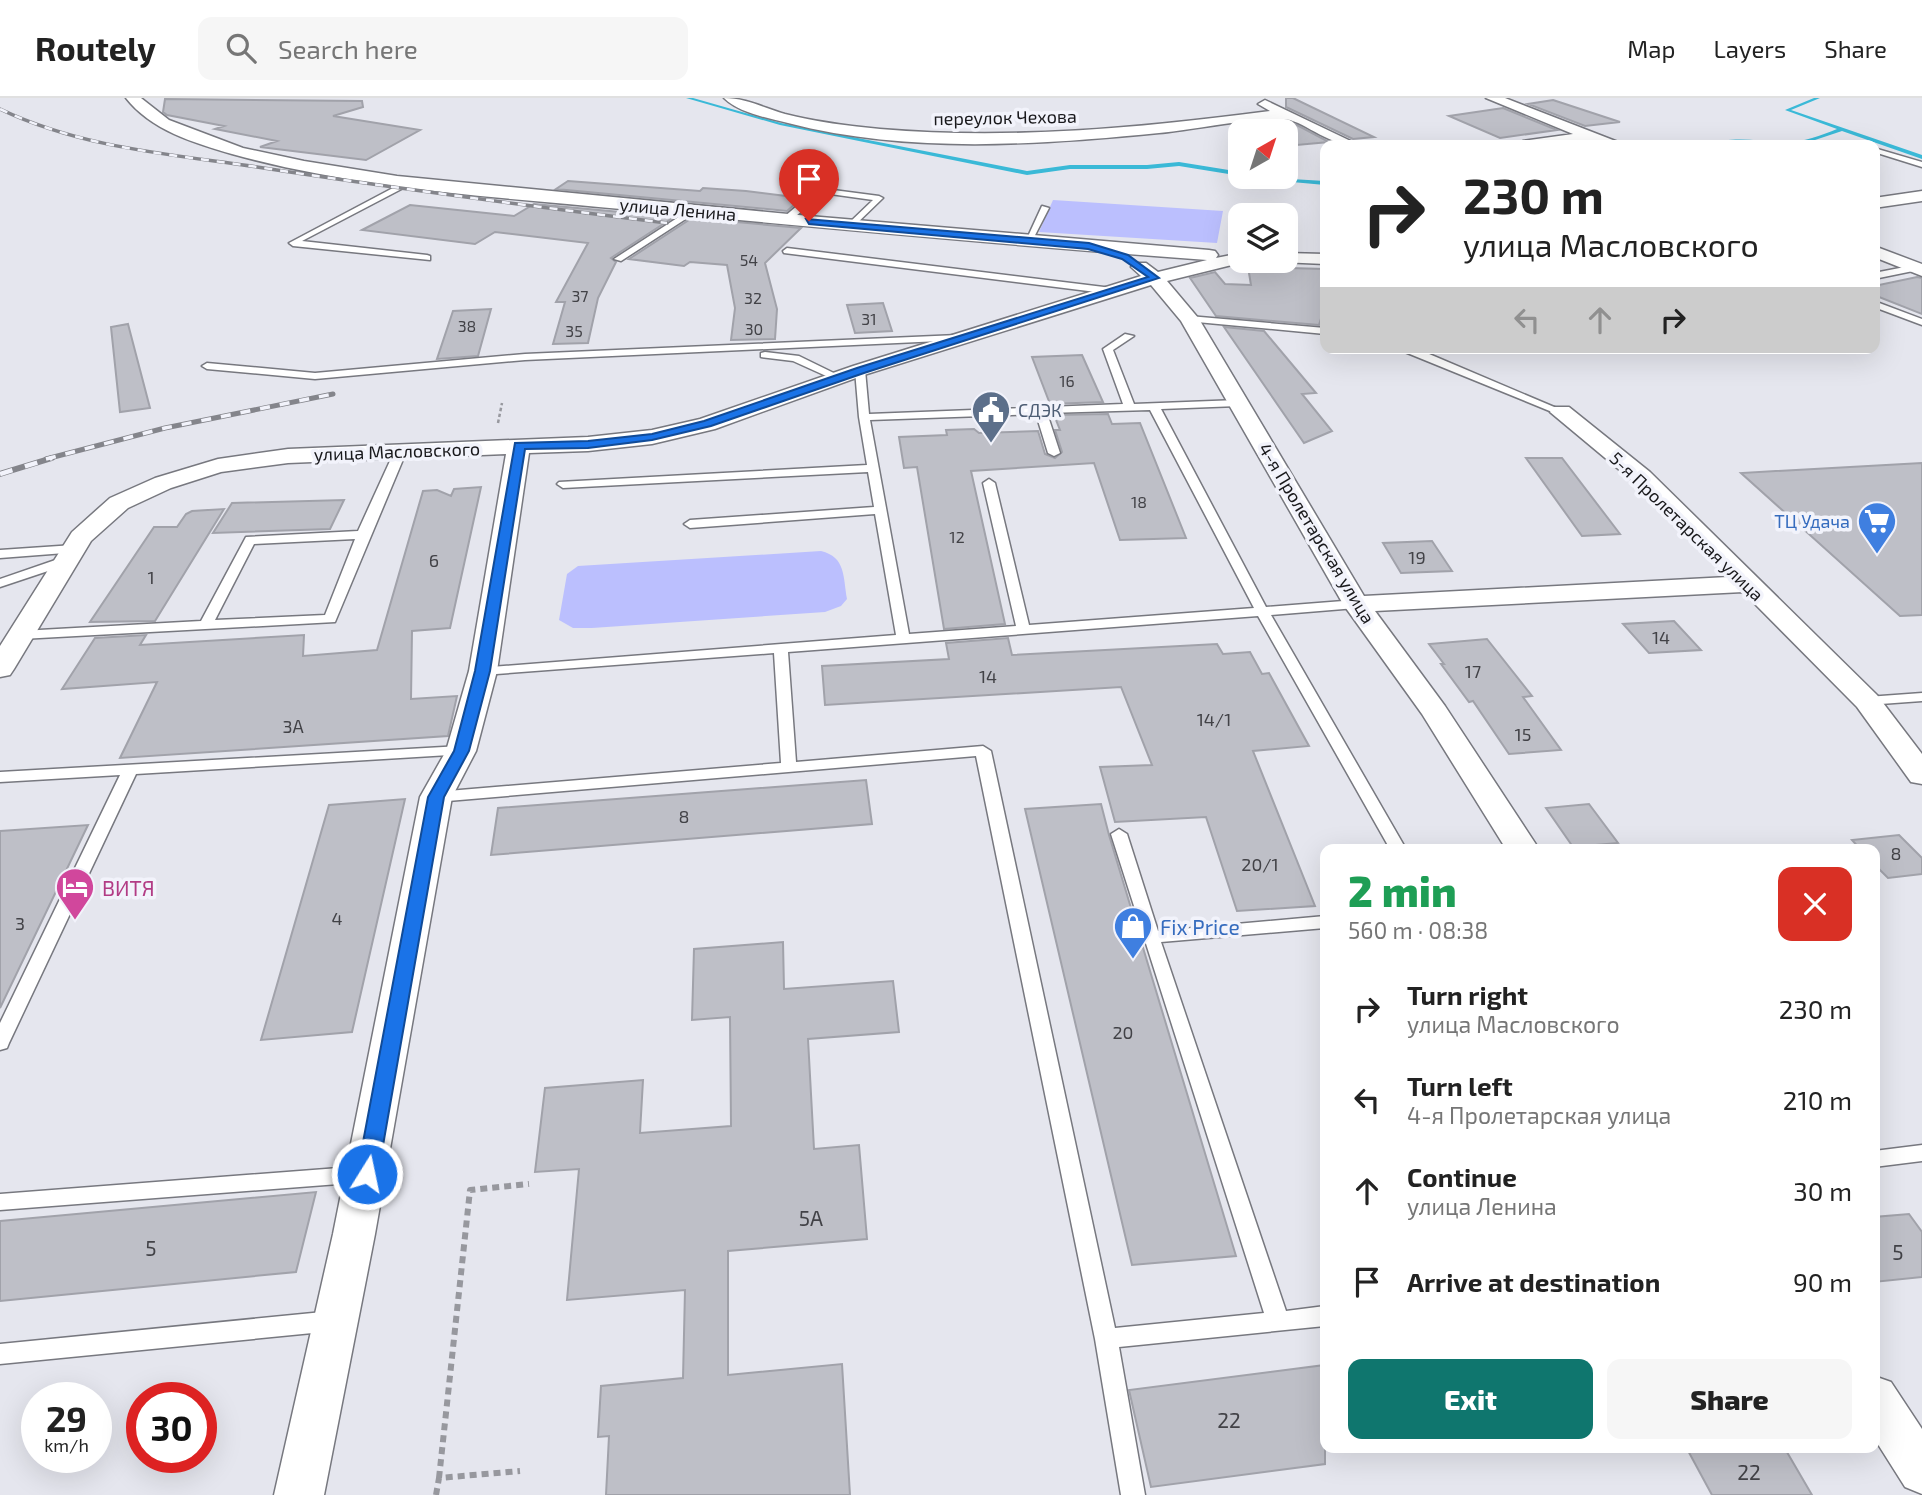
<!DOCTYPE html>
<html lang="en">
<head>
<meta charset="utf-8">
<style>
  body { margin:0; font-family:"Exo 2",sans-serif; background:#f6f6f6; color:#222; height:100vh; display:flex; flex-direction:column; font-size:26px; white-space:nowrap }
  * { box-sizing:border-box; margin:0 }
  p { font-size:23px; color:#767676 }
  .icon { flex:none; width:38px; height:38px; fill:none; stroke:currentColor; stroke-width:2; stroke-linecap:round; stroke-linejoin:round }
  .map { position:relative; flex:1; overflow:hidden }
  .sheet { position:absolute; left:1320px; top:746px; width:560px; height:609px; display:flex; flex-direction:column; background:#fff; border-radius:14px; box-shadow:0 7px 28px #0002 }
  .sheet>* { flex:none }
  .banner { position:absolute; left:1320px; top:42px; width:560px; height:214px; border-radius:14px; box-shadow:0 7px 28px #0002; background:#fff; color:#222; overflow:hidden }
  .needle { width:46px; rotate:39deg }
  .tools { position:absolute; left:1228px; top:21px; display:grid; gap:14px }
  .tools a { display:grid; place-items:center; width:70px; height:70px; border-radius:14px; background:#fff; box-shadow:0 7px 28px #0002; font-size:35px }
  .speed { position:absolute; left:21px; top:1284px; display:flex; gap:14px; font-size:35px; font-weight:700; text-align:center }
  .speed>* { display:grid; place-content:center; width:91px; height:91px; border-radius:50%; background:#fff; box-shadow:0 7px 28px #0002; line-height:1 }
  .speed small { font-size:18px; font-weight:400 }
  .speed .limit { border:10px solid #d22; background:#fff; color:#111 }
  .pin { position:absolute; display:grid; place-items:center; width:60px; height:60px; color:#fff; margin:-72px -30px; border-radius:50% 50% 50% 0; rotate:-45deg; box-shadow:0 0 7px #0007 }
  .pin .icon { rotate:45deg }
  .me { position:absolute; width:77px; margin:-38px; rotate:10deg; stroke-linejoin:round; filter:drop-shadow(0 0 5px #0008) }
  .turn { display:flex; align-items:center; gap:24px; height:147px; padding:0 28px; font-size:32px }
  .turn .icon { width:91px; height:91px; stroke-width:2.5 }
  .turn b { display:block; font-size:49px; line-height:60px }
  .lanes { display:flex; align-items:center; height:66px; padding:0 28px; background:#0003; justify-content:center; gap:35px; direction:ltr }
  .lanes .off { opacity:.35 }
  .round { display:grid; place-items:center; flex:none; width:74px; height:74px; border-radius:14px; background:#f6f6f6 }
  .summary { display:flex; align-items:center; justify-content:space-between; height:119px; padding:0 28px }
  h1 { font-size:42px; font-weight:800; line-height:52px; color:#1e9e55 }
  .primary-button { display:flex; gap:14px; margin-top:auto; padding:14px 28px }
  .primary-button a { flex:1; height:80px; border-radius:14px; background:#0f766e; color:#fff; font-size:28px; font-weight:800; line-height:80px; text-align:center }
  .primary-button a+a { background:#f6f6f6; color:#222 }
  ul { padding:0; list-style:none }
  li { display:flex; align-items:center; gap:21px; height:91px; padding:0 28px }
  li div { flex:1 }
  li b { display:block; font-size:26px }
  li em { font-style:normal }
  header { display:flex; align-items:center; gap:42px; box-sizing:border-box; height:98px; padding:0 35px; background:#fff; border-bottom:2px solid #e0e0e0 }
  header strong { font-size:33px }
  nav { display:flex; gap:38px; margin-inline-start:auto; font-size:24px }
  .search { width:490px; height:63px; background:#f6f6f6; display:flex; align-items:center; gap:18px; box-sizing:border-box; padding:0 24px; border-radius:14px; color:#767676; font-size:26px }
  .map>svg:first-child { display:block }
  .green { fill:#bbbffe }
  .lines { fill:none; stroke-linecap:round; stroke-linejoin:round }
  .stream { fill:#3ab9d7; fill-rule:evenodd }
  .building { fill:#bebfc7; stroke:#a1a2aa; stroke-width:2 }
  .lane-casing { stroke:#77787f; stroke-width:3 }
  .street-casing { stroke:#77787f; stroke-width:3 }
  .path-far1 { stroke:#97989e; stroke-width:2.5; stroke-dasharray:3.5 2.5; stroke-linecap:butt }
  .path { stroke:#97989e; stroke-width:6; stroke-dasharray:7 5; stroke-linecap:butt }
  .lane { fill:#fff; fill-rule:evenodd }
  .street { fill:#fff; fill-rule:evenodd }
  .rail-far2-casing { stroke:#84858b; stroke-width:3.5 }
  .rail-far1-casing { stroke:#84858b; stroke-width:5 }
  .rail-casing { stroke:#84858b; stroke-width:6 }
  .rail-far2 { stroke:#f2f3fb; stroke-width:2.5; stroke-dasharray:8; stroke-linecap:butt }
  .rail-far1 { stroke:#f2f3fb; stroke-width:3.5; stroke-dasharray:10; stroke-linecap:butt }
  .rail { stroke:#f2f3fb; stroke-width:4.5; stroke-dasharray:13; stroke-linecap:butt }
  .route { fill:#1a73e8; stroke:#114b97; stroke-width:2 }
  .labels { text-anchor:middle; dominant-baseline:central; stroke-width:7; stroke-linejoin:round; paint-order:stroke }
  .far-number-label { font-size:16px; fill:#424247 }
  .far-street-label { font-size:18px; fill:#19191c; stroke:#f2f3fb }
  .far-service-label { font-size:18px; fill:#4e5e75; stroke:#f2f3fb; text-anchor:start }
  .far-shop-label { font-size:18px; fill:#366cbe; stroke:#f2f3fb; text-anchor:end }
  .number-label { font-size:18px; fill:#424247 }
  .hotel-label { font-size:21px; fill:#b23c85; stroke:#f2f3fb; text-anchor:start }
  .shop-label { font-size:21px; fill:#366cbe; stroke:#f2f3fb; text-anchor:start }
  .near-number-label { font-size:21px; fill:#424247 }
</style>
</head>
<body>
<header>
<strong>Routely</strong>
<div class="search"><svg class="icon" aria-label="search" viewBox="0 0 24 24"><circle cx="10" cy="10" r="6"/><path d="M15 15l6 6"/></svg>Search here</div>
<nav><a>Map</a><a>Layers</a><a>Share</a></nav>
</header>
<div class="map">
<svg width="1922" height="1397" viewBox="0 0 1922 1397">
  <rect width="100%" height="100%" fill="#e5e6ee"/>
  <!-- green -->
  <path class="green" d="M1053 102 1223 113 1217 145 1039 134Z
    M821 453C846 459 843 479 847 501L841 508 825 514 592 530H573L559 522 567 476 578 468Z"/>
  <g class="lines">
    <!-- stream -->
    <path class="stream" d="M686 0H693L781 25 1027 73 1070 67H1147L1179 64 1241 74V78L1179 68 1147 71H1070L1027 77 780 27Z
      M1814 0H1820L1791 12 1922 57V61L1842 33 1815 42 1790 47 1739 44 1710 47C1733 37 1758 44 1782 44 1801 45 1820 38 1837 31L1785 12Z
      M1258 79 1325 83V87L1260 81Z"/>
  </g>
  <!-- building -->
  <path class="building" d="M1286 0H1293L1374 39 1353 41 1286 9Z
    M165 1 362 3 363 9 333 18 420 32 366 62 260 49 277 43 215 31 224 28 167 17 163 14Z
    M1553 2 1620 24 1585 28 1528 6Z
    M1503 10 1557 32 1500 40 1449 18Z
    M1286 24 1297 27 1329 44 1286 48Z
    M568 83 700 93 703 90 746 93 802 100 787 113 556 91Z
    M534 106 674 119 611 160 616 164 598 200 588 245 553 246 565 204H556L588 145 495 134 475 146 362 132 410 107 514 118Z
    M692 120 801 130 765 165 777 211 775 241 731 242 735 210 727 167 690 164 684 168 629 161Z
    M1248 169 1325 171V207L1319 227 1216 218 1190 180 1215 174 1225 186 1251 187Z
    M1917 179 1922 180V216L1874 197V188Z
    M883 205 892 233 855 235 847 207Z
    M491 211 478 258 437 261 453 213Z
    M128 226 150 310 120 314 111 229Z
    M1224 229 1264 233 1316 295 1302 296 1332 333 1304 345Z
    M1082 257 1103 304 1050 306 1032 259Z
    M1108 316 1112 326 1140 325 1186 440 1120 442 1094 365 971 373 1005 526 944 531 917 369 904 370 899 339 947 337 946 332 974 331 979 335 1038 333 1045 356 1055 360 1062 354 1055 332H1060L1054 317Z
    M1526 360H1562L1620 436 1582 438Z
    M1922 365V517L1900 518 1741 375Z
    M481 389 450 530 412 533 411 601 457 598 448 638 120 660 157 584 62 591 95 540 146 537 140 547 304 537 303 558 377 552 423 393 437 392 451 398 454 391Z
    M344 402 330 431 213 435 232 405Z
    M224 411 155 523 90 524 154 429H177L186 416 192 413Z
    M1432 443 1452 473 1401 475 1383 445Z
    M1674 523 1701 552 1649 555 1623 526Z
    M1008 540 1012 557 1217 546 1223 556 1250 554 1262 576 1269 575 1309 648 1253 653 1315 808 1237 813 1206 719 1115 724 1100 669 1152 667 1121 589 825 607 822 568 949 561 946 545Z
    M1487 541 1532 598 1523 599 1561 652 1509 656 1473 603 1469 604 1441 566H1444L1429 546Z
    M866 682 872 726 491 757 498 710Z
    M405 701 352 934 261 942 329 707Z
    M1101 706 1109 737 1236 1158 1132 1167 1025 711Z
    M1589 706 1618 745 1573 749 1546 710Z
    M88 727 0 910V733Z
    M1899 737 1922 760V776L1888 780 1874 766V751H1860L1852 742Z
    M783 844 784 891 893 883 899 934 808 941 814 1051 859 1047 867 1141 728 1153V1277L842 1266 850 1397H606L609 1338 598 1339 601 1288 683 1280 685 1192 567 1202 579 1071 535 1074 545 990 643 982 640 1035 731 1028 730 919 692 922 694 851Z
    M316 1094 296 1174 0 1203V1123Z
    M1909 1116 1922 1134V1179L1874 1184V1119Z
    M1325 1267V1366L1151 1389 1129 1292Z
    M1686 1349H1784L1812 1397H1712Z"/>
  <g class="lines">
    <!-- lane casing -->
    <g class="lane-casing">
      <path id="lane" d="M1874 50 1922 64V69L1874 54Z
        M408 82 411 86 302 143 427 157 430 158V162L293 148 289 145Z
        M818 90 879 98 883 100 852 130 848 127 849 125 873 102 823 95 790 123H784V119Z
        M1042 108 1049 110 1031 145H1025Z
        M691 111 698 113 621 163 614 161Z
        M787 150 1112 190 1117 193 1112 196 784 155 783 153Z
        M1915 167 1920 170 1918 172 1874 181V175Z
        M1874 203 1922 221V227L1874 209Z
        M1189 218 1325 230V236L1186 223 1184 221Z
        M1125 236 1134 238 1113 252 1134 306 1238 302 1243 305 1238 308 1161 311 1266 509 1356 502 1363 506 1356 510 1271 517 1406 751H1390L1258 518 788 554 796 664 983 648 991 653 1115 1230 1264 1215 1111 736 1119 731 1127 736 1158 833 1325 818V830L1161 844 1286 1213 1325 1208V1228L1119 1249 1145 1397H1121L1095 1241 976 658 436 704 428 699 436 694 781 665 774 555 483 577 478 576 476 573 478 570 896 537 875 416 690 430 684 426 690 422 874 409 868 374 563 390 557 386 559 384 867 367 859 319 855 272 860 269 865 272 869 316 1123 306 1103 251ZM1150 312 1254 510 1029 527 995 385 989 381 983 385 1016 528 909 536 870 322 1036 316 1048 355 1054 358 1060 355 1047 315Z
        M958 237 962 238V242L525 262 315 281 207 271 202 268 207 265 315 275 525 256Z
        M1395 250 1422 253 1566 314 1557 316Z
        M765 254 799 258 844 280 835 282 793 263 761 259V255Z
        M401 349 407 352 335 524 21 541 14 537 21 533 201 523 246 439 358 433 395 352ZM355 441 325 517 215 522 254 446Z
        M74 447 80 451 78 454 0 460V452Z
        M67 458 72 459V465L0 489V481Z
        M1922 595V603L1867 607 1860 603 1867 599Z
        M461 648 469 653 466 656 136 676 9 945 7 950 0 952V925L120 677 0 684V674Z
        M1922 1047V1063L1874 1069V1053Z
        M365 1068 372 1070 375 1076 372 1082 365 1084 0 1112V1096Z
        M333 1213 341 1216 344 1223 341 1230 333 1233 0 1266V1246Z"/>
    </g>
    <!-- street casing -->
    <g class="street-casing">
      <path id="street" d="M126 0H141L169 22 243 50 304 63 397 78 809 118 1209 152 1215 153 1218 157 1216 160 1241 155V163L1244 164 1167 183 1199 221 1364 498 1728 479 1634 384 1550 314 1553 309H1569L1650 374 1877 597 1922 656V686L1911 684 1857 609 1743 494 1375 513 1445 608 1539 751H1506L1422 616 1343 506 1181 223 1151 187 867 276 715 331 652 346 588 353 529 355 497 573 476 653 452 699 375 1136 324 1397H274L333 1136 420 699 446 653 469 573 506 356 288 365 221 374 171 390 128 410 91 443 14 571 10 577 0 579V548L72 434 110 400 155 380 218 361 288 351 588 339 652 332 700 321 853 268 1141 178 1131 169 1134 165H1146L1158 174 1207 162C1015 148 824 130 632 112 499 99 361 92 232 56 194 45 151 32 126 0Z
        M724 0C746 0 764 10 785 16 816 24 849 28 880 31 1011 42 1140 30 1270 13L1258 6 1265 2 1359 47C1326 49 1303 20 1281 21 1240 21 1199 31 1159 35 1038 47 907 56 788 25 768 20 739 15 724 0Z
        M1486 0H1505L1618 44 1620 47H1600L1589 43 1557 47H1516L1523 43 1573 36Z
        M1922 93V103L1874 110V100Z
        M1874 148 1922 166V178L1874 159Z
        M1286 155 1325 156V166L1280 164 1286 163Z
        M1874 1278 1891 1284 1922 1331V1396L1905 1389 1874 1340Z"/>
    </g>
    <!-- path-far1 -->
    <path class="path-far1" d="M498 325 502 305"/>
    <!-- path -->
    <path class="path" d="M439 1380 470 1092 529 1086
      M436 1397 439 1380 520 1373"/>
    <!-- lane -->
    <use href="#lane" class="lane"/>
    <!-- street -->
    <use href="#street" class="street"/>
    <!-- rail-far2 casing -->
    <g class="rail-far2-casing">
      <path id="rail-far2" d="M0 11C82 50 169 56 257 69 393 90 530 108 667 125"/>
    </g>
    <!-- rail-far1 casing -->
    <g class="rail-far1-casing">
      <path id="rail-far1" d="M46 361 165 330 333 296"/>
    </g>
    <!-- rail casing -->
    <g class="rail-casing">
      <path id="rail" d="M0 376 52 360"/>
    </g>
    <!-- rail-far2 -->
    <use href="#rail-far2" class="rail-far2"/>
    <!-- rail-far1 -->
    <use href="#rail-far1" class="rail-far1"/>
    <!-- rail -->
    <use href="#rail" class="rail"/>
  </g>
  <!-- route -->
  <path class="route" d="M806 121 1089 145 1128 157 1159 180 864 275 711 328 652 342 588 350 525 351 490 573 469 653 444 699 378 1076 375 1082 367 1084 360 1082 357 1076 428 699 454 653 475 573 515 345 588 343 652 336 704 323 857 270 1148 179 1122 161 1088 151 809 126Z"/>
  <!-- icons -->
  <defs>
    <g id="civic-pin" transform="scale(2.0125)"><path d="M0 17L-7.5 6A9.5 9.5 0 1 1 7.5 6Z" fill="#5c6f8a" stroke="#f2f3fb"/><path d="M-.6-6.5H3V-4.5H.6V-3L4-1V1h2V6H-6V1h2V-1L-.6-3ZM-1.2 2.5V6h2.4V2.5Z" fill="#fff"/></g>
    <g id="supermarket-pin" transform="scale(2.0125)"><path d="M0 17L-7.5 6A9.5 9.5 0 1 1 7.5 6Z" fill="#3f7fe0" stroke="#f2f3fb"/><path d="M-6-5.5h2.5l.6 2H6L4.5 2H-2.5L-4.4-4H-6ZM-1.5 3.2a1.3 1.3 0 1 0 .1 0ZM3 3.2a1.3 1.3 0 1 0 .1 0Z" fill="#fff"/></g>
    <g id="hotel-pin" transform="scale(2.0125)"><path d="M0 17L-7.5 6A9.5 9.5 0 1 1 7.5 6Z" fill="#d1479c" stroke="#f2f3fb"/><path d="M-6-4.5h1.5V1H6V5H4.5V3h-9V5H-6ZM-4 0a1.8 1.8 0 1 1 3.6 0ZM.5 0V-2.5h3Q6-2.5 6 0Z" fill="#fff"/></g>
    <g id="shop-pin" transform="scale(2.0125)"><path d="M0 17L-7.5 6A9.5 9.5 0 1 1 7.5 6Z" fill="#3f7fe0" stroke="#f2f3fb"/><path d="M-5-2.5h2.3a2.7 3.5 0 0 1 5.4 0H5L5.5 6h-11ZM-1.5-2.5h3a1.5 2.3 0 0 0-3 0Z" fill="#fff"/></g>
  </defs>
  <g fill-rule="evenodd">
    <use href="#civic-pin" x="991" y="312"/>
    <use href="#supermarket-pin" x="1877" y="423"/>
    <use href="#hotel-pin" x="75" y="789"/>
    <use href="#shop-pin" x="1133" y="828"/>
  </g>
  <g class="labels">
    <!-- far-number labels -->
    <g class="far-number-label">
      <text x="749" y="161">54</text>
      <text x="580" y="197">37</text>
      <text x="753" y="199">32</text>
      <text x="869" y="220">31</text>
      <text x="467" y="227">38</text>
      <text x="754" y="230">30</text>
      <text x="574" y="232">35</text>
      <text x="1067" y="282">16</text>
      <text x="1139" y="403">18</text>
      <text x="957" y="438">12</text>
    </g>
    <!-- far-street labels -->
    <g class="far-street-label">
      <text transform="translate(1005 19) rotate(-1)">переулок Чехова</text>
      <text transform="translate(678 111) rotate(5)">улица Ленина</text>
      <text transform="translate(397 353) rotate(-2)">улица Масловского</text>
      <text transform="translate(1687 428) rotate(44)">5-я Пролетарская улица</text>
      <text transform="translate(1317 435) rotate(59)">4-я Пролетарская улица</text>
    </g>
    <!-- far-service labels -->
    <g class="far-service-label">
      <text x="1018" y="312">СДЭК</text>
    </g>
    <!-- far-shop labels -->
    <g class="far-shop-label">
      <text x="1850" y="423">ТЦ Удача</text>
    </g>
    <!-- number labels -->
    <g class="number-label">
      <text x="1417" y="459">19</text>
      <text x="434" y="462">6</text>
      <text x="151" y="479">1</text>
      <text x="1661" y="539">14</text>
      <text x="1473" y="573">17</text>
      <text x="988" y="578">14</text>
      <text x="1214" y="621">14/1</text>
      <text x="293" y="628">3А</text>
      <text x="1523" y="636">15</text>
      <text x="684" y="718">8</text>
      <text x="1896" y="755">8</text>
      <text x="1260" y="766">20/1</text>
      <text x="337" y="820">4</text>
      <text x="20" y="825">3</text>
      <text x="1123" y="934">20</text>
    </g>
    <!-- hotel labels -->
    <g class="hotel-label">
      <text x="102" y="789">ВИТЯ</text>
    </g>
    <!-- shop labels -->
    <g class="shop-label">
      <text x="1160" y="828">Fix Price</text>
    </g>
    <!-- near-number labels -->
    <g class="near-number-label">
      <text x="811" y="1119">5А</text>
      <text x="151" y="1149">5</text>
      <text x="1898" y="1153">5</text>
      <text x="1229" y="1321">22</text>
      <text x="1749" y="1373">22</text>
    </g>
  </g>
</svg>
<div class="tools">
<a><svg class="needle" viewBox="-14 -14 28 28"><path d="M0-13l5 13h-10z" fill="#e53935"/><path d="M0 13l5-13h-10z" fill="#767676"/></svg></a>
<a><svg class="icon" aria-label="layers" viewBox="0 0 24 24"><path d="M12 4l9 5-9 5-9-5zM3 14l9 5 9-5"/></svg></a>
</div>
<div class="speed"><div>29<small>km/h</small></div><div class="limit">30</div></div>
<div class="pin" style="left:809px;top:123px;background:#d93025"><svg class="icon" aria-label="arrive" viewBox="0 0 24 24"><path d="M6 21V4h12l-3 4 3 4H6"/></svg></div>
<svg class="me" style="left:367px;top:1076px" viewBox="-20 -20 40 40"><circle r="17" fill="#1a73e8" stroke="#fff" stroke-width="3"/><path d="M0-11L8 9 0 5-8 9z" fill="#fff"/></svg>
<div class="banner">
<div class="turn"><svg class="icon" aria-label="right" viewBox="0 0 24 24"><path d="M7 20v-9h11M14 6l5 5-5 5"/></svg><div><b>230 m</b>улица Масловского</div></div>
<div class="lanes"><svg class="icon off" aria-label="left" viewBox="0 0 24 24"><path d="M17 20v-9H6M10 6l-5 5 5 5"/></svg><svg class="icon off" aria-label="ahead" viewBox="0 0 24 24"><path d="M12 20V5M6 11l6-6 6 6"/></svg><svg class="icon" aria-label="right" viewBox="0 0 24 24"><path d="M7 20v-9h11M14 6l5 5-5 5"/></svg></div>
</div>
<section class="sheet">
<div class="summary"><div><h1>2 min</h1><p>560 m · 08:38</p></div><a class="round" style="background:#d93025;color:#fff"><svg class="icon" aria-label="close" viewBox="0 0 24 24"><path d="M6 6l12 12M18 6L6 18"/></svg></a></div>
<ul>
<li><svg class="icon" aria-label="right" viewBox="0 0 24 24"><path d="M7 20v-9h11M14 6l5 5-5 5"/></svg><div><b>Turn right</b><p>улица Масловского</p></div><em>230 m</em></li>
<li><svg class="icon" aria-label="left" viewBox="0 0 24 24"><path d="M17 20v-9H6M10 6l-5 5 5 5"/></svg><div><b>Turn left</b><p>4-я Пролетарская улица</p></div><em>210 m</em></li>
<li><svg class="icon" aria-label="ahead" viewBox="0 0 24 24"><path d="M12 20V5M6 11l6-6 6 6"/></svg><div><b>Continue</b><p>улица Ленина</p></div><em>30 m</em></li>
<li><svg class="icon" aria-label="arrive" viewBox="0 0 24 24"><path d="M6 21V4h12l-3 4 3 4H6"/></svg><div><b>Arrive at destination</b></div><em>90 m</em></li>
</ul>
<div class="primary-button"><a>Exit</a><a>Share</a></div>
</section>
</div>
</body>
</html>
